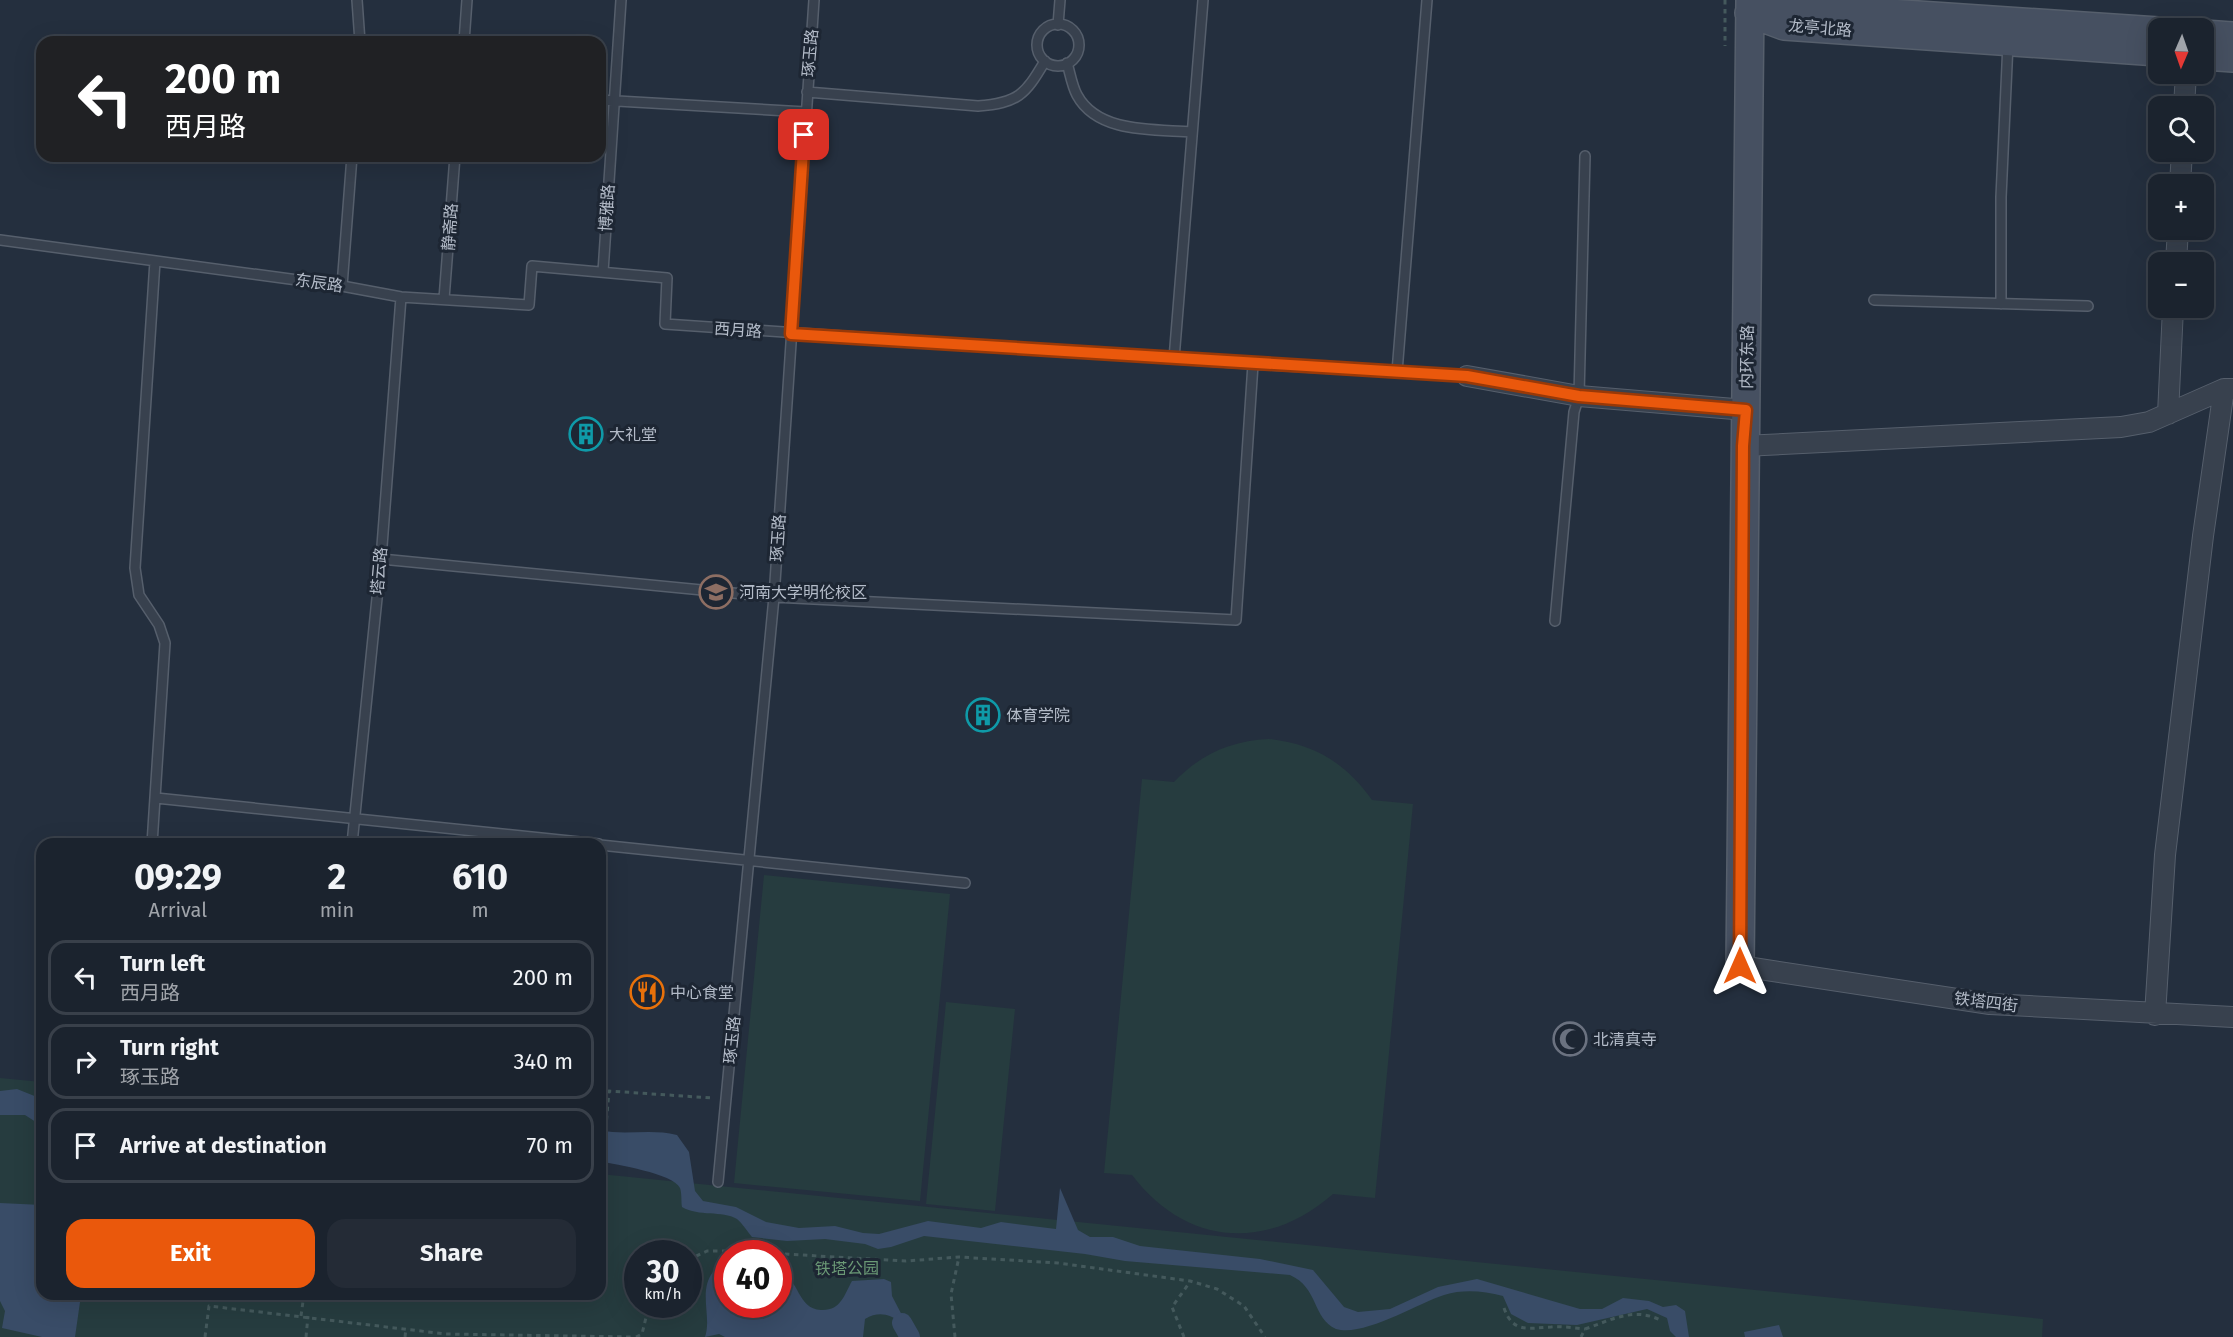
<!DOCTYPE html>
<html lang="en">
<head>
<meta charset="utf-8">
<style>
  body { margin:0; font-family:"Fira Sans","Noto Sans SC",sans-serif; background:#242b36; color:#f1f3f6; height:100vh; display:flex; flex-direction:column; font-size:22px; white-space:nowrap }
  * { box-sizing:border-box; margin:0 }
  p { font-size:20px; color:#a0a4aa }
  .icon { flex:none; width:33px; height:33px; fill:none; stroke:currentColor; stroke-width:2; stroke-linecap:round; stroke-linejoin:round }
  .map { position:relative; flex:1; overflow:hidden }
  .drawer { position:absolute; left:36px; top:838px; width:570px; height:462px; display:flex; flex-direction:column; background:#1b232e; border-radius:18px; box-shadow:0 6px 24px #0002,0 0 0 2px #39404a }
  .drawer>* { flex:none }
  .banner { position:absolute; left:36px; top:36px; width:570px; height:126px; border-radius:18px; box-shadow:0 6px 24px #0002,0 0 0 2px #39404a; background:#202124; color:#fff; overflow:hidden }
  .needle { width:39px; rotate:182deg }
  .fabs { position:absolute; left:2148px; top:18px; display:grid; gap:12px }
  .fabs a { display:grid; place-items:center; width:66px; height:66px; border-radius:12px; background:#1b232e; box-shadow:0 6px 24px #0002,0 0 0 2px #39404a; font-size:30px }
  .speed { position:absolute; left:624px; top:1240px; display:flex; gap:12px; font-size:30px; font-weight:700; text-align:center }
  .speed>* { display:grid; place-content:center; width:78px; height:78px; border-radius:50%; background:#1b232e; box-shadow:0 6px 24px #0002,0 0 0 2px #39404a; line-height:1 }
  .speed small { font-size:15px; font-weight:400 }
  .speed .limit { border:9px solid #d22; background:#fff; color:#111 }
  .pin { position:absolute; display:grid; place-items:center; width:51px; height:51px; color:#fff; margin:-26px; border-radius:12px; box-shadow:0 3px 9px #0006 }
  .me { position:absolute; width:66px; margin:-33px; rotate:0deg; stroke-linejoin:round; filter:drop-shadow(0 0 4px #0008) }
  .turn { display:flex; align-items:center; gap:21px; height:126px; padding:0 30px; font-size:27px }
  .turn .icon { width:78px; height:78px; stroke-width:2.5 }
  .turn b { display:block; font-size:42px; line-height:51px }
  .eta { display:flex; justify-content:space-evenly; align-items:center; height:102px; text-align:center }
  .eta b { font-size:36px; font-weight:700; line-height:42px }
  .primary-button { display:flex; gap:12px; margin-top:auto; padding:12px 30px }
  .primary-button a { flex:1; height:69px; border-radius:18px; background:#ea580c; color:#fff; font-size:24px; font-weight:700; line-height:69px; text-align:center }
  .primary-button a+a { background:#242b36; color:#f1f3f6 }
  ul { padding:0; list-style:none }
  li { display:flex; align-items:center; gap:18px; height:75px; margin:0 12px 9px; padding:0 18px; border:3px solid #39404a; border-radius:18px }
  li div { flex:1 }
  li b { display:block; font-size:22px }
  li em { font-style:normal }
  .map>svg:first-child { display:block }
  .green { fill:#263c3f; fill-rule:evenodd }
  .water { fill:#394c67 }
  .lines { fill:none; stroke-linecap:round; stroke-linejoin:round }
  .canal { stroke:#394c67; stroke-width:20 }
  .lane-casing { stroke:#565f6c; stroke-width:12 }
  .street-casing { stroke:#565f6c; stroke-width:22 }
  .secondary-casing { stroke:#565f6c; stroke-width:30 }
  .path { stroke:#44595c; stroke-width:3; stroke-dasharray:4.5 4.5; stroke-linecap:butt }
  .lane { stroke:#38414e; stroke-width:9 }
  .street { stroke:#38414e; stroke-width:20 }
  .secondary { stroke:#465061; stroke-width:27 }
  .route-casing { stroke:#983908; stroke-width:15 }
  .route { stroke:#ea580c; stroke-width:10 }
  .labels { text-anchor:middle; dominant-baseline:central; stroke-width:6; stroke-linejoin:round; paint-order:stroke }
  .street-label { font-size:16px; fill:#b4bcc9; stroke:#1d2633 }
  .poi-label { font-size:16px; fill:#b4bcc9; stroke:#1d2633; text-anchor:start }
  .park-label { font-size:16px; fill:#6b9a76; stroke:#1d2633 }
</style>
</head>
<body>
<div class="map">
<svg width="2233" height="1337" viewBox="0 0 2233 1337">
  <rect width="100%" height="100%" fill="#242f3e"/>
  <!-- green -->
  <path class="green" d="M1269 739C1314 744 1346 763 1372 800L1413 804 1375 1198 1333 1194C1267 1252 1186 1246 1132 1175L1104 1173 1142 779 1174 782C1201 754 1230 741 1269 739Z
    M764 875 950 894 920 1201 734 1183Z
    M946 1002 1015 1009 995 1211 926 1204Z
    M0 1078 42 1082V1294H600V1174L2043 1319 2042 1337H0ZM638 1254H688V1305H638ZM728 1254H778V1305H728Z"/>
  <!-- water -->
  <path class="water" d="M17 1089 42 1099V1126L25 1115H0V1091Z
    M600 1130C626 1136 650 1128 677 1135L689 1152 695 1191 703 1201 736 1207 766 1222 799 1228 835 1226 863 1233 879 1234 928 1221 981 1228 1001 1222 1056 1229 1060 1188 1078 1230 1090 1237H1113L1140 1246 1260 1259 1313 1270 1344 1307 1358 1312 1390 1309 1438 1287 1477 1279 1580 1309H1602L1623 1298 1649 1301 1663 1307 1676 1305 1685 1311 1689 1337H1676L1670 1331 1667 1318 1647 1309 1577 1325 1528 1323 1511 1314 1503 1296C1483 1291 1464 1289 1444 1295 1416 1304 1364 1337 1336 1329 1312 1318 1319 1288 1290 1275L1125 1261 1085 1254 924 1236 891 1247 878 1249 865 1244 825 1239 787 1241 752 1237C748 1232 742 1223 737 1219 722 1210 699 1217 682 1207 681 1202 682 1193 680 1188 673 1173 616 1165 600 1161Z
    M0 1203 42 1205V1294L81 1295 75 1337H42L2 1328 5 1311 0 1301Z
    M779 1271C800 1279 797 1309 821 1310 841 1311 844 1295 852 1281L884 1279 891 1282 892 1296 905 1321 902 1323C889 1314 879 1311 865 1319L863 1337H725L719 1334 705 1337C712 1317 698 1291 713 1272H727L728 1305H778Z
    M1779 1325 1783 1337H1745L1744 1332Z"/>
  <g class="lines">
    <!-- canal -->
    <path class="canal" d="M902 1323 910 1337"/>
    <!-- lane casing -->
    <g class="lane-casing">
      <path id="lane" d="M357 0 360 42
        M1037 45a21 21 0 1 1 42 0a21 21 0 1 1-42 0Z
        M1058 25 1060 0
        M464 42 467 0
        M1067 63C1070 73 1072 86 1077 95 1098 134 1155 129 1192 132
        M807 92 978 106C1018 103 1025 95 1045 61
        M600 100 806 112
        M0 240 342 286 401 297 529 305 532 266 667 278 665 324 1253 364 1467 376
        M603 272 621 0
        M342 286 352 156
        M444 299 455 156
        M1874 300 2088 306
        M2001 304V197L2008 43
        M1174 359 1203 0
        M1397 372 1427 0
        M381 559 774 597 1236 620 1253 364
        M1555 621 1574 412 1579 396 1585 156
        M156 798 599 844
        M152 844 165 643 159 625 139 595 135 568 155 261
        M352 844 381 559 401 297
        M600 845 965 883
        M718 1182 774 597 814 0"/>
    </g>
    <!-- street casing -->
    <g class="street-casing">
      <path id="street" d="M2184 106 2186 74
        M2180 184 2182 152
        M2176 262 2178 230
        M1467 376 1579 396 1746 410
        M2168 414 2173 308
        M1743 446 2121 427 2149 422 2224 389H2233
        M1740 966 1990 1004 2233 1017
        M2155 1015 2165 855 2203 536 2224 389"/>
    </g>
    <!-- secondary casing -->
    <g class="secondary-casing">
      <path id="secondary" d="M1749 13 1784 26 2158 52
        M1750 13 1784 6 2158 31
        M2204 34 2233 36
        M2204 56 2233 58
        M1740 966 1750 0"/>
    </g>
    <!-- path -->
    <path class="path" d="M1725 0V46
      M602 1174 609 1091 712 1098
      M688 1260 707 1251H731L906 1261 959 1257 1058 1263 1190 1281 1217 1289 1244 1306 1265 1337
      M1504 1308C1513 1334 1529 1328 1551 1327 1562 1326 1574 1328 1585 1329
      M301 1316 304 1294
      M205 1337 209 1306 446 1334 632 1337
      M306 1337 308 1316
      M405 1337 406 1328
      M636 1337 642 1334 649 1305
      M955 1337 951 1294 959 1257
      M1184 1337 1172 1307 1190 1282
      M1581 1337 1585 1329C1612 1320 1634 1306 1662 1321"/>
    <!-- lane -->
    <use href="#lane" class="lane"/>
    <!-- street -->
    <use href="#street" class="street"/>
    <!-- secondary -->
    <use href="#secondary" class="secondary"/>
  </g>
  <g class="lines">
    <!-- route casing -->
    <g class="route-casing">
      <path id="route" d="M804 135 791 334 1467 376 1579 396 1746 410 1743 446 1740 966"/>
    </g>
    <!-- route -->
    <use href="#route" class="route"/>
  </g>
  <!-- icons -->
  <defs>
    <g id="building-ring" transform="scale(1.725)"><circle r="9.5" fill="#1d2633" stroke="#0f9aa8" stroke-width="1.5"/><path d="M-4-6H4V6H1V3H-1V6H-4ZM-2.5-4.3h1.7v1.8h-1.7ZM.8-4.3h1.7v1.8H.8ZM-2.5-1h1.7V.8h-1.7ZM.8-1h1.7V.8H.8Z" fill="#0f9aa8"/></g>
    <g id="university-ring" transform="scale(1.725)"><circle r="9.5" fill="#1d2633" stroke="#8d6e63" stroke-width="1.5"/><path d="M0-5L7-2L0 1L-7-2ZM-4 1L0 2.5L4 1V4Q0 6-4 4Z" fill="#8d6e63"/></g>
    <g id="restaurant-ring" transform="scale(1.725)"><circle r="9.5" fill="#1d2633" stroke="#e8710a" stroke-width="1.5"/><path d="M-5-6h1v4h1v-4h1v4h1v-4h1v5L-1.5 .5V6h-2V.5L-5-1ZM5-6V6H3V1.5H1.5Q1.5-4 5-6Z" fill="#e8710a"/></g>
    <g id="mosque-ring" transform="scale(1.725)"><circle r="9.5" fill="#1d2633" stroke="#6b7280" stroke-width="1.5"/><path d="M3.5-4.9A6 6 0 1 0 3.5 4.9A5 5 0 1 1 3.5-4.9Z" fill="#6b7280"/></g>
  </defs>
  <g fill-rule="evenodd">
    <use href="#building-ring" x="586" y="434"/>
    <use href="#university-ring" x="716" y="592"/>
    <use href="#building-ring" x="983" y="715"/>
    <use href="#restaurant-ring" x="647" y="992"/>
    <use href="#mosque-ring" x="1570" y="1039"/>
  </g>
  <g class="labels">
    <!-- street labels -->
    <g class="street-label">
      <text transform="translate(1820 28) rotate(5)">龙亭北路</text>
      <text transform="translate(810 53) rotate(-85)">琢玉路</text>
      <text transform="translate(607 208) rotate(-86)">博雅路</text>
      <text transform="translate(450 227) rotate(-86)">静斋路</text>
      <text transform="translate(319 283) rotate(8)">东辰路</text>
      <text transform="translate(738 330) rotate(4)">西月路</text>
      <text transform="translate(1747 357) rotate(-89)">内环东路</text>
      <text transform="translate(778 538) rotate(-86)">琢玉路</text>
      <text transform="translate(379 571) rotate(-85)">塔云路</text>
      <text transform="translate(1986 1002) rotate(7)">铁塔四街</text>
      <text transform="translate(732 1040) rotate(-84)">琢玉路</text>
    </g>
    <!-- poi labels -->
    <g class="poi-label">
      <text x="609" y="434">大礼堂</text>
      <text x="739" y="592">河南大学明伦校区</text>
      <text x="1006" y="715">体育学院</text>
      <text x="670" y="992">中心食堂</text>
      <text x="1593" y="1039">北清真寺</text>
    </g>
    <!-- park labels -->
    <g class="park-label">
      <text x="847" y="1268">铁塔公园</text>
    </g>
  </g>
</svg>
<div class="fabs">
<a><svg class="needle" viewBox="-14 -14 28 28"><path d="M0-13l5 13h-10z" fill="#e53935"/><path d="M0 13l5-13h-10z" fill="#a0a4aa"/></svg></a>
<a><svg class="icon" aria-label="search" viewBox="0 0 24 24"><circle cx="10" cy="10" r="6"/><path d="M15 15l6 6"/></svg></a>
<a>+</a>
<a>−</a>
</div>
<div class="speed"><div>30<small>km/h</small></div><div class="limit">40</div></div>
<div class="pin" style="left:804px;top:135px;background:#d93025"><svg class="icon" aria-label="arrive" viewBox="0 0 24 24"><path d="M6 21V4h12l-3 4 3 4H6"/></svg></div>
<svg class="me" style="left:1740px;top:966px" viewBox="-20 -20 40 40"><path d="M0-17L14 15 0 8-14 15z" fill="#ea580c" stroke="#fff" stroke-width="4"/></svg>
<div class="banner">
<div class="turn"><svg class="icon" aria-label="left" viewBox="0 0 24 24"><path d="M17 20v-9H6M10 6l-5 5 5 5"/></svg><div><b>200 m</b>西月路</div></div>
</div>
<section class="drawer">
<div class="eta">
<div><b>09:29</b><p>Arrival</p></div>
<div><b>2</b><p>min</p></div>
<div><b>610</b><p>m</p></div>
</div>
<ul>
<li><svg class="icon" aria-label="left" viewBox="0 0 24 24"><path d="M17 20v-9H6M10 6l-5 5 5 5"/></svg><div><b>Turn left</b><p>西月路</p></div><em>200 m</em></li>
<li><svg class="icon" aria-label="right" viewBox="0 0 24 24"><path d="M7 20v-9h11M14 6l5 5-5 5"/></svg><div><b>Turn right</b><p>琢玉路</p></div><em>340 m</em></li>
<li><svg class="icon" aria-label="arrive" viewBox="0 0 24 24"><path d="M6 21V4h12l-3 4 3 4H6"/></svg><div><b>Arrive at destination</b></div><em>70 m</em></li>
</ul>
<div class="primary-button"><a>Exit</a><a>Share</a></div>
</section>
</div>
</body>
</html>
